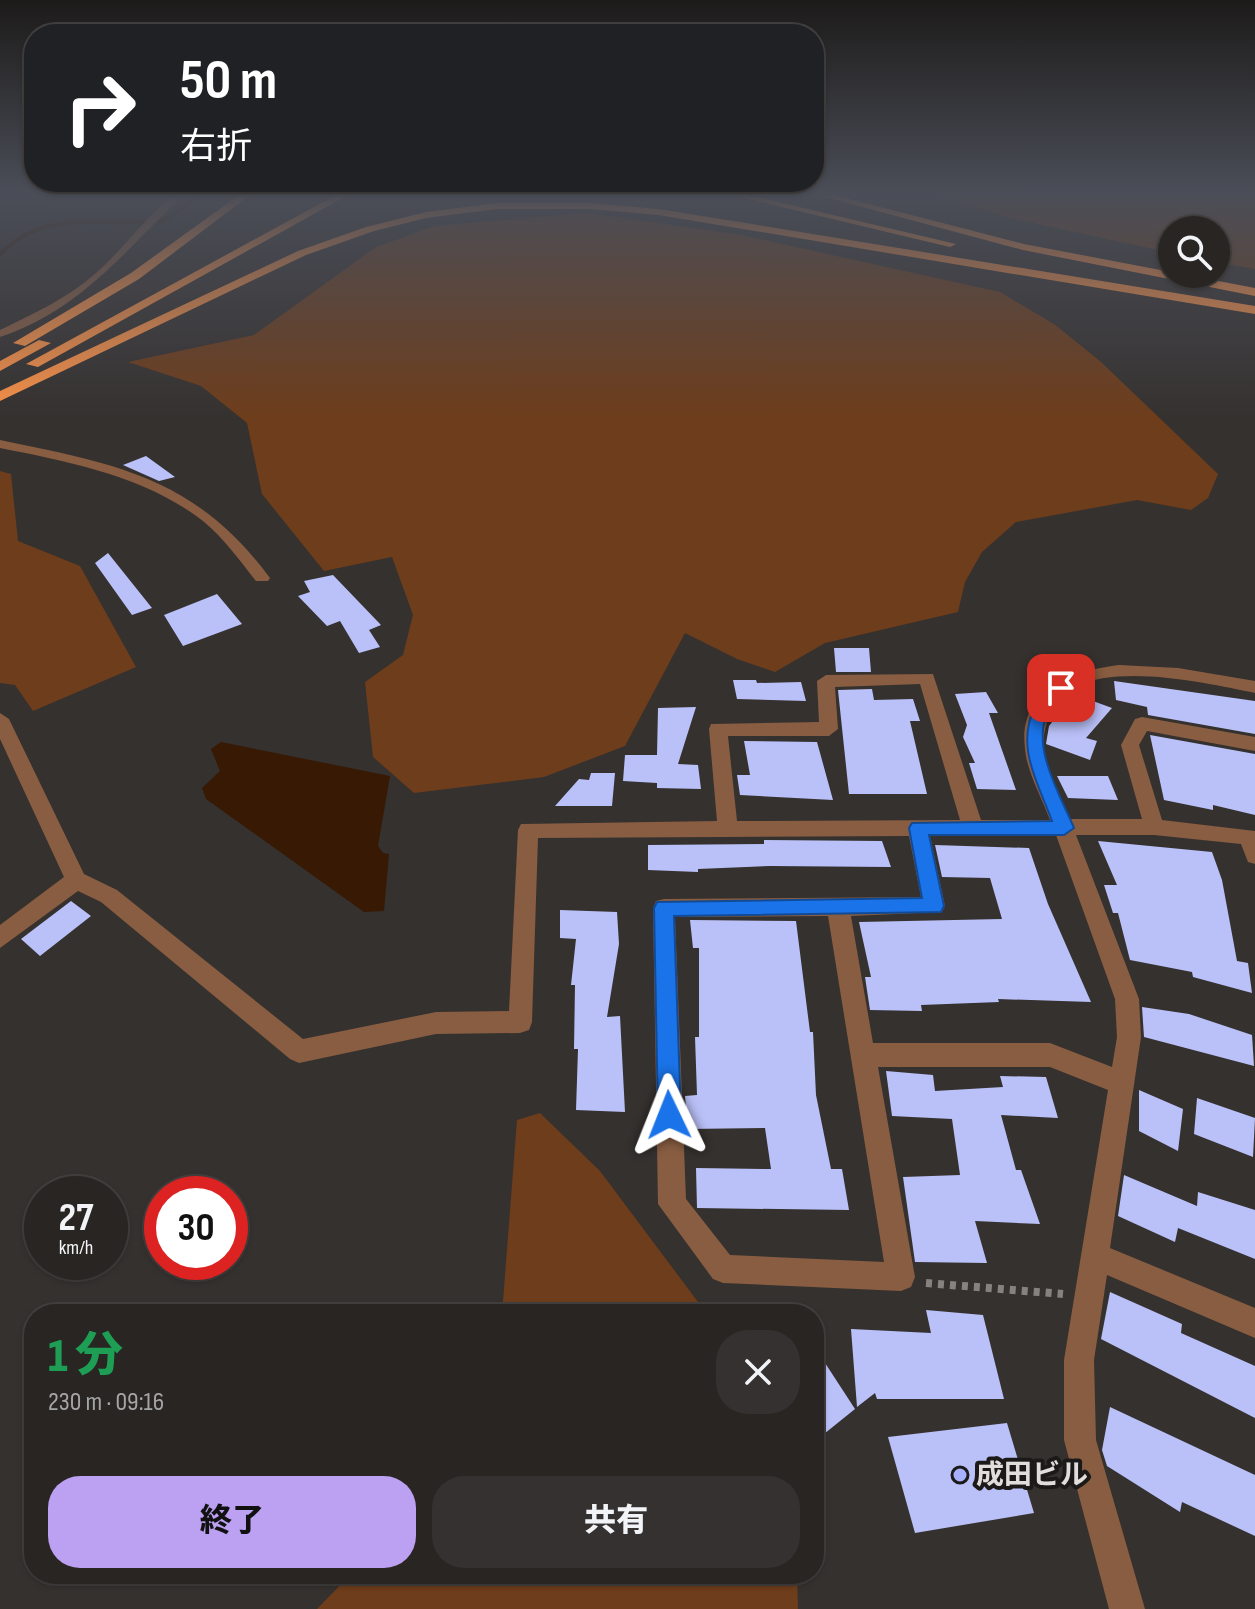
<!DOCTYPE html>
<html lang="ja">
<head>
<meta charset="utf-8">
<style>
  body { margin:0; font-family:"Sofia Sans Condensed","Noto Sans JP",sans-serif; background:#343130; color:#f1f3f6; height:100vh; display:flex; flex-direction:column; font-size:30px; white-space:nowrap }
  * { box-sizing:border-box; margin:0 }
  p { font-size:26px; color:#a5a5a6 }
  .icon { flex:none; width:44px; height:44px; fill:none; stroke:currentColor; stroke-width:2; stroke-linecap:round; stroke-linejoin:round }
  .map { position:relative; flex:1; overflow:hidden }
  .drawer { position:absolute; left:24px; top:1304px; width:800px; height:280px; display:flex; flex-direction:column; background:#282523; border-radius:32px; box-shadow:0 2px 6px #0004,0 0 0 2px #444241 }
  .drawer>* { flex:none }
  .banner { position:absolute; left:24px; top:24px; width:800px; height:168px; border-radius:32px; box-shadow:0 2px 6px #0004,0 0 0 2px #444241; background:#202124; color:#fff; overflow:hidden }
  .fabs { position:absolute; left:1158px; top:216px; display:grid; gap:16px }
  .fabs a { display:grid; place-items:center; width:72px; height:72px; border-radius:50%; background:#282523; box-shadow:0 2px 6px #0004,0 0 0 2px #444241; font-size:40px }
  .speed { position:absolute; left:24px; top:1176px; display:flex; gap:16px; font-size:40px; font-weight:700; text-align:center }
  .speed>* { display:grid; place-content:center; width:104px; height:104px; border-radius:50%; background:#282523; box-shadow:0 2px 6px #0004,0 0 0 2px #444241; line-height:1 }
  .speed small { font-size:20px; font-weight:400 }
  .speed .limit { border:12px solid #d22; background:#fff; color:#111 }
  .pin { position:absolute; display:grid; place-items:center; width:68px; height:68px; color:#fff; margin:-34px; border-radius:16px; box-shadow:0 4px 12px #0006 }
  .me { position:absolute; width:88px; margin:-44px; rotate:358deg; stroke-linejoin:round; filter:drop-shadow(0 0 6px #0008) }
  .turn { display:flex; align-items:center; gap:28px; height:168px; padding:0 24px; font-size:36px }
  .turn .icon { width:104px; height:104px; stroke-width:2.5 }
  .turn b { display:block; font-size:56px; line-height:68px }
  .round { display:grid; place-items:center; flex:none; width:84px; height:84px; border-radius:32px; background:#343130 }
  .head { display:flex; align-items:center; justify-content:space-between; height:136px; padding:0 24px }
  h1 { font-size:48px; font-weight:800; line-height:60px; color:#1e9e55 }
  .button { display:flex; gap:16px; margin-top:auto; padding:16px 24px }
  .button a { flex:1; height:92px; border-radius:32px; background:#bca0f2; color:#111; font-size:32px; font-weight:800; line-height:92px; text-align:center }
  .button a+a { background:#343130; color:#f1f3f6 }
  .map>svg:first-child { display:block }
  .green { fill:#6e3d1b }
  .water { fill:#371904 }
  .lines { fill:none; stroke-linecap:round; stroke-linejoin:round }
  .stream { stroke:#371904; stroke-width:4 }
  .building { fill:#bac1f8 }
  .path { stroke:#868280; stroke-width:8; stroke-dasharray:6 6; stroke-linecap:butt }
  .minor { fill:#885d41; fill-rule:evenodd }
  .highway { fill:#fd9247; fill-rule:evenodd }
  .route { fill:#1a73e8; stroke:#114b97; stroke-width:2 }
  .poi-dot { fill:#a7b0fc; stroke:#1b1a18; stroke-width:3 }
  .labels { text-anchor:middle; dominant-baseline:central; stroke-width:8; stroke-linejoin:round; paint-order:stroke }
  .near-poi-label { font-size:28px; font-weight:bold; fill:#e0dddb; stroke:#1b1a18; text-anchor:start }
</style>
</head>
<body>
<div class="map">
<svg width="1255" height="1609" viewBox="0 0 1255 1609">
  <rect width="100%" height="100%" fill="#35312f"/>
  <!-- green -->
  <path class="green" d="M938 195H1255V269L1216 262V230H1172V253L1010 218Z
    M587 213 741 235 1000 292 1054 324 1100 361 1218 474 1208 498 1191 510 1137 500 1016 522 982 552 965 582 958 612 825 643 775 672 737 659 685 633 625 746 544 777 414 793 373 757 365 682 403 655 413 615 392 557 324 571 262 494 247 423 201 386 128 362 254 335 376 247 435 226Z
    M0 471 11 474 18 541 80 566 136 667 33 711 15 685 0 683Z
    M540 1113 600 1171 707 1314H502L517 1120Z
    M351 1574H797L798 1609H317Z"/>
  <!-- water -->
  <path class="water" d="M221 742 390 776 378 846 383 853 389 854 384 911 364 912 206 799 202 788 220 771 211 749Z"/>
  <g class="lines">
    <!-- stream -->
    <path class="stream" d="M0 254C48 206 103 228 159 221 172 219 189 203 201 195"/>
  </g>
  <!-- building -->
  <path class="building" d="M146 456 175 477 159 481 123 465Z
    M108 553 152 608 132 615 95 563Z
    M333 575 381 625 369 630 380 647 359 653 340 621 327 626 298 596 310 592 304 581Z
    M217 594 242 624 183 646 164 615Z
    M834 648H869L871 672H836Z
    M733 680H756L757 683 801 682 806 701 737 699Z
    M1114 681 1255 701V734L1148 715 1147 707 1116 700Z
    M872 689 874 700 913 699 920 721H910L927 794H849L838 690Z
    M986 692 998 713H989L1016 790 977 789 969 763H975L963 737 967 725 955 694Z
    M1074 694 1112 708 1086 738 1097 741 1090 760 1046 744 1049 726Z
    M696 707 678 764 698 765 701 789 657 788V783L623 781 625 755H657L658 708Z
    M1150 735 1255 754V815L1213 805V810L1164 800Z
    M744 741 817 742 833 800 740 795 737 775H750Z
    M591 773H615L612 806H555L579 779 589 780Z
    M1057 776H1108L1118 800 1068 798Z
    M764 840 882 841 891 867 770 866 698 869V872L648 870V845L764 844Z
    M1098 841 1212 852 1222 880 1237 961 1248 963 1252 993 1193 977 1192 972 1130 960 1118 913H1113L1104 885H1117Z
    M935 845 1029 848 1048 904 1091 1002 998 999 999 1002 921 1005 922 1011 870 1010 865 977H871L859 922 1002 919 990 878 942 877Z
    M71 901 91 916 40 956 21 939Z
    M560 910 617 912 619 944 607 1017 620 1016 625 1112 576 1110 578 1049H574L575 985H571L576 939 560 938Z
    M690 920 796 921 810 1032H813L816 1095 831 1169H842L849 1210 697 1208 696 1168 771 1169 765 1128 688 1129 685 1096 697 1095 695 1037H699V948H693Z
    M1142 1007 1189 1014 1252 1035 1254 1066 1144 1037Z
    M886 1071 933 1075 935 1091 1003 1087 1000 1076 1046 1077 1058 1118 1001 1115 1016 1170H1021L1040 1224 975 1221 987 1263 915 1262 903 1177 960 1175 952 1119 892 1116Z
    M1139 1090 1183 1109 1178 1151 1139 1131Z
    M1197 1098 1255 1118 1253 1157 1194 1134Z
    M1124 1175 1197 1206 1198 1192 1255 1210V1259L1178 1228 1175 1242 1118 1216Z
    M1110 1292 1182 1324 1181 1333 1255 1366V1418L1101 1339Z
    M926 1310 983 1315 1004 1399H877L875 1393 857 1407 851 1329 931 1333Z
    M814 1346 855 1409 814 1442Z
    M1110 1407 1255 1475V1536L1182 1502 1180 1512 1107 1466 1102 1450Z
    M1007 1423 1034 1513 915 1533 888 1437Z"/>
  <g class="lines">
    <!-- path -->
    <path class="path" d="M926 1283 1063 1294"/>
    <!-- minor -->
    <path class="minor" d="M175 195H184C126 249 80 311 0 337V330C33 314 68 298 96 273 124 249 144 217 175 195Z
      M0 440C116 464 195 477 270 578L268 581H256C240 561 224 538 203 521 145 476 70 462 0 448Z
      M1119 665 1178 668 1255 681V693C1203 683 1059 647 1046 726 1044 733 1042 743 1044 750 1048 773 1062 798 1070 819H1142L1121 745 1135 719 1142 717 1255 737V751L1147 731 1139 745 1162 820 1255 831V864L1248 862 1241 844 1154 835H1076L1139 999 1141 1037 1110 1248 1255 1308V1338L1107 1275 1094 1360 1096 1440 1145 1609H1109L1064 1440V1360L1108 1090 1050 1067H878L915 1277 911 1287 901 1291 723 1283 713 1279 658 1204 653 908 656 901 664 899 921 897 909 836 538 838 532 1022 529 1030 520 1033 436 1034 299 1063 290 1059 101 902 78 891 0 948V925L64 877 0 739V713L9 719 84 874 117 890 303 1039 436 1012 509 1011 518 830 521 824 717 821 709 729 711 724 819 722 817 681 826 675 933 674 981 820H1050C1042 798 1027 772 1025 749 1018 689 1071 671 1119 665ZM920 684 960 820 737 821 728 736H829L838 729 835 687ZM1056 835 1115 999 1117 1037 1112 1067 1050 1043H873L851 916 942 912 945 906 930 836ZM828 916 884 1262 730 1255 686 1199 675 917Z"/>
    <!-- highway -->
    <path class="highway" d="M239 195H250L139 279 25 346 13 343 131 273Z
      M336 195H348L38 367 26 364Z
      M731 195H748L956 244 950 247Z
      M818 195H834L1024 244 1255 288V296L1023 250Z
      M497 203H590L659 209 1255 306V314L659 215 590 209H497L426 218 374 231 306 255 0 401V391L298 251 366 227 426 212Z
      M39 340 51 343 0 371V361Z"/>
  </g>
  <!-- sky -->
  <linearGradient id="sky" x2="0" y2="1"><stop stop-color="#1d1b1a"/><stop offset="0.46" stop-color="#4b4e58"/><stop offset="1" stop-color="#4b4e58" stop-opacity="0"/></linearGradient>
  <rect width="1255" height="420" fill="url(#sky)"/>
  <!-- route -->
  <path class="route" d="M1061 682 1070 688C1065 693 1060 696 1055 701 1024 737 1059 792 1074 828L1064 835H929L944 906 941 912 674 916 681 1115 678 1123 669 1126 661 1123 658 1115 654 908 657 902 922 898 909 828 912 823 1052 821C1038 783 1015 746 1035 707 1041 695 1048 687 1061 682Z"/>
  <!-- markers -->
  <circle class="poi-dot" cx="960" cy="1475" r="8"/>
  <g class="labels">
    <!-- near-poi labels -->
    <g class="near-poi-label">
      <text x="976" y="1475">成田ビル</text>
    </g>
  </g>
</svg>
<div class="fabs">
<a><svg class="icon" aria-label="search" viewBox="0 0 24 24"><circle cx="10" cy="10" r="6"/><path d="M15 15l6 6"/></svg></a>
</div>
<div class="speed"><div>27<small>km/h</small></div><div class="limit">30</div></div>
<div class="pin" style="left:1061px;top:688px;background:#d93025"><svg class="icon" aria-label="arrive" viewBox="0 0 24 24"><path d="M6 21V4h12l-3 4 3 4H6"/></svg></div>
<svg class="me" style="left:669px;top:1115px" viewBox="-20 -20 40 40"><path d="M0-17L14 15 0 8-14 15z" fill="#1a73e8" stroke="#fff" stroke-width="4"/></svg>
<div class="banner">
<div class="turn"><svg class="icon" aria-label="right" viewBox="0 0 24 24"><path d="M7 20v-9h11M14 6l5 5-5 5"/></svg><div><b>50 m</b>右折</div></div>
</div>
<section class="drawer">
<div class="head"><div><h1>1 分</h1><p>230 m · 09:16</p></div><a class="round"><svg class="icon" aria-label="close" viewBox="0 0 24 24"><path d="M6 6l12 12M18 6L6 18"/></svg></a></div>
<div class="button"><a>終了</a><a>共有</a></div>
</section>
</div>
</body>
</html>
